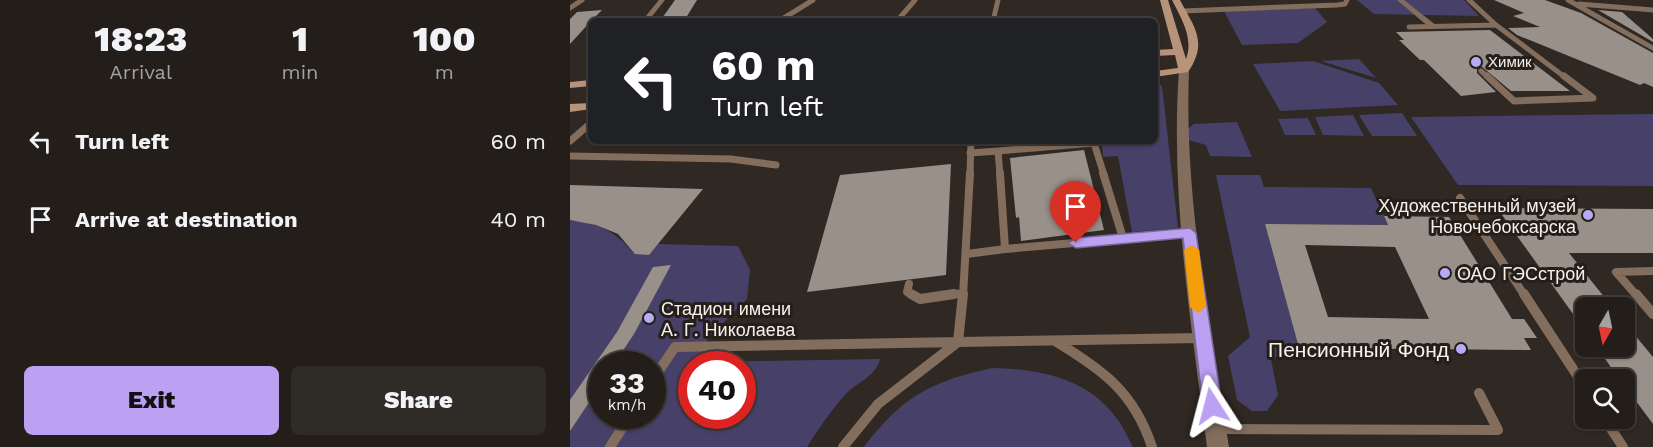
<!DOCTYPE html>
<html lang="en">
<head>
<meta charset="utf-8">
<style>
  body { margin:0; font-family:"Work Sans",sans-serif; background:#2f2b27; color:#f1f3f6; height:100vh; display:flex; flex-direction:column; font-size:22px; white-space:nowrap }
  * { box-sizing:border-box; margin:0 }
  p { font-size:20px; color:#a3a2a2 }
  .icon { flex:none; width:33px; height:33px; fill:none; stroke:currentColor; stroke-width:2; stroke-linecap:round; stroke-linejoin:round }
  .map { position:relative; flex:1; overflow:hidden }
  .sheet { display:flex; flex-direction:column; background:#231e1a; width:570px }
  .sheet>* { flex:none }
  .top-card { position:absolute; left:18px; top:18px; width:570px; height:126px; border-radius:9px; box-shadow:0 2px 4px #0004,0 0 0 2px #403c39; background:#202124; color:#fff; overflow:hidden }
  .needle { width:39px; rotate:189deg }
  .controls { position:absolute; left:1005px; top:297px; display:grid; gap:12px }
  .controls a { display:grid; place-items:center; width:60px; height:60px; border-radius:9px; background:#231e1a; box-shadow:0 2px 4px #0004,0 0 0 2px #403c39; font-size:30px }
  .speed { position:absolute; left:18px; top:351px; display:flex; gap:12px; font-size:30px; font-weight:700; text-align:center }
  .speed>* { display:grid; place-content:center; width:78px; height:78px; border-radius:50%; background:#231e1a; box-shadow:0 2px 4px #0004,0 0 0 2px #403c39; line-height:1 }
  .speed small { font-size:15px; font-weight:400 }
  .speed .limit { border:9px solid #d22; background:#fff; color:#111 }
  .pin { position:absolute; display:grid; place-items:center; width:51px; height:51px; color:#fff; margin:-62px -26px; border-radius:50% 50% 50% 0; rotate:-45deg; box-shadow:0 0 6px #0007 }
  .pin .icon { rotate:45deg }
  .me { position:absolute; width:66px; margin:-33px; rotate:351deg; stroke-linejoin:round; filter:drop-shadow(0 0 4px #0008) }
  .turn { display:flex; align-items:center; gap:21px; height:126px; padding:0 24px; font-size:27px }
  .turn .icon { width:78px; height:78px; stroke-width:2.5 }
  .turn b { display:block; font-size:42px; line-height:51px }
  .eta { display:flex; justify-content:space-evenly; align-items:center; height:102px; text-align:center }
  .eta b { font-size:36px; font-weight:800; line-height:42px }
  .action { display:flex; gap:12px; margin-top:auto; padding:12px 24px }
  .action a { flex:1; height:69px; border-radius:9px; background:#bca0f2; color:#111; font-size:24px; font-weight:800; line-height:69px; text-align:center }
  .action a+a { background:#2f2b27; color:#f1f3f6 }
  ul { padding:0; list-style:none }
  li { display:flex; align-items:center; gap:18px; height:78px; padding:0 24px }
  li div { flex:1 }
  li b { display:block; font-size:22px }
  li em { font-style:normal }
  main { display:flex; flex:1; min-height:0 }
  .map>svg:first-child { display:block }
  .green { fill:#474169; fill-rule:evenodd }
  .building { fill:#989089; fill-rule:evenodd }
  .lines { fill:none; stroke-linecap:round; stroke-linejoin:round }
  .service-far3 { stroke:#836d5d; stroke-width:5 }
  .service-far2 { stroke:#836d5d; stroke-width:7 }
  .service-far1 { stroke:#836d5d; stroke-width:8 }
  .service { stroke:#836d5d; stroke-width:10 }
  .pedestrian { fill:#836d5d; fill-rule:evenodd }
  .tertiary { fill:#836d5d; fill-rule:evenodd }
  .secondary { fill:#b69379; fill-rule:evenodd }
  .route { fill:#bca0f2; stroke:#7a689d; stroke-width:1.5 }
  .slow { fill:#f59e0b }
  .poi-dot { fill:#b7abf8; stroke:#251e19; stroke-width:2 }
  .labels { text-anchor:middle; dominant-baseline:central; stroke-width:6; stroke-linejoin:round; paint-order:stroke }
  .far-poi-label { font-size:15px; fill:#f5f1ed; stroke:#251e19; text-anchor:start }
  .poi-label { font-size:18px; fill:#f5f1ed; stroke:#251e19; text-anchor:start }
  .near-poi-label { font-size:21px; fill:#f5f1ed; stroke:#251e19; text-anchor:end }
</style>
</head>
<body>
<main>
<section class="sheet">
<div class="eta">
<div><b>18:23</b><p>Arrival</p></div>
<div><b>1</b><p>min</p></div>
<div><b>100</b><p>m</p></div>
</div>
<ul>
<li><svg class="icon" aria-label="left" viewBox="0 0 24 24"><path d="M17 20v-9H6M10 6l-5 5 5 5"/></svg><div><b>Turn left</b></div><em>60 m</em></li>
<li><svg class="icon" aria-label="arrive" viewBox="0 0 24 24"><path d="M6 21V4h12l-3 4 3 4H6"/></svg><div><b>Arrive at destination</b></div><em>40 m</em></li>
</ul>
<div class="action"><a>Exit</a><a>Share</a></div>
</section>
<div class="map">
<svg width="1083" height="447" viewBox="0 0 1083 447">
  <rect width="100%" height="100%" fill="#2f2823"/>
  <!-- green -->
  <path class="green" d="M787 0H894L909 16 804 14Z
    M745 8 757 22 728 43 672 45 654 11Z
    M789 59 806 78 751 61Z
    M743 61 809 83 828 105 710 111 683 64Z
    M585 83 592 86 608 228 562 232 548 156 533 157 532 141H585Z
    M832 113 847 136H802L789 115Z
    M1083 114V186L888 185 841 117Z
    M783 115 794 136 753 135 745 117Z
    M738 118 746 135H715L708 119Z
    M667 122 682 157 640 156 636 145 615 139V131L624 124Z
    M646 175H690L694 187 801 188 818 225 695 224 729 348 701 359 708 395 697 411H682L667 400 658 356 680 337Z
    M0 220C30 222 46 233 65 254H78L88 244 168 246 180 270 177 299 139 337 126 362 310 359C305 378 286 382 274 396 260 412 248 429 237 447H0ZM32 364H82V416H32ZM122 364H172V416H122Z
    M422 368C466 369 515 377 544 415 552 424 557 436 563 447H294C333 396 360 382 422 368Z"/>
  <!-- building -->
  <path class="building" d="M105 0H127L114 21H90Z
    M924 0H975L1011 13 1083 53V87L1074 83 1070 85 947 35 938 28 970 27 943 16 954 13Z
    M32 10 21 21 0 44V19L7 12Z
    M1028 10 1052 12 1083 39V42Z
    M920 30 1000 91H941L911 66 907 68V73L926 92 891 96 854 60H850L829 40H834L826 32Z
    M514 150 534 230 451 241 449 217 446 218 440 158Z
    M381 164 376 275 237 292 270 175Z
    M0 185 133 189 79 255 65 254 48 234 26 225 0 220Z
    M927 208 1083 209V253H999L1043 308H1016V332Z
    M814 216 879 217 942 319H954L967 338H954L961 350 729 348 695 224 818 225ZM735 245 825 247 859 319 758 317Z
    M101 265 64 334 44 364H32V383L0 431V400L47 332 83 267Z
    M1054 322 1083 357V424L1054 385V380H1050L1026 346H1054Z"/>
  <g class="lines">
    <!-- service-far3 -->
    <path class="service-far3" d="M899 0 926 25 996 78
      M998 0 1083 48
      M1009 4 1083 10
      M0 8 12 0
      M612 11 767 5 775 4 777 0
      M75 21 92 0
      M209 21 243 0
      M327 21 345 0
      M423 21 428 0
      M839 27 926 25
      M911 71 919 78"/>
    <!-- service-far2 -->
    <path class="service-far2" d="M917 76 944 101 1023 98 994 76
      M0 141 21 123
      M428 151 524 143 534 175
      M400 153 428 151 430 175
      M0 156 161 159 206 165
      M400 175 401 141"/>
    <!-- service-far1 -->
    <path class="service-far1" d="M430 173 435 249 620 233
      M533 173 553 238
      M890 198 955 296
      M397 254 435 249
      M339 284 337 292 344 296
      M373 296 393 293
      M393 296 400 173
      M1067 296 1046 272 1083 271"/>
    <!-- service -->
    <path class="service" d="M341 294 350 299 384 294
      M954 294 1016 389
      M1066 294 1083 314
      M485 341C533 370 564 392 582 447
      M82 381 105 347 388 342 393 294
      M1034 418 1053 447
      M647 429 928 430 909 393
      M40 447 60 416
      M273 447 308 404 388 342 632 338"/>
    <!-- pedestrian -->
    <path class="pedestrian" d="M827 0H834L867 26 860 28Z"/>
    <!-- tertiary -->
    <path class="tertiary" d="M614 67 619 70C614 198 639 321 659 447H637C621 321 600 197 609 70Z"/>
    <!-- secondary -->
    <path class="secondary" d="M590 0H598L616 59C624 38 611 18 602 0H610C625 28 638 43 618 72L585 77V71L608 68 605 55 585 56V50L603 49Z
      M21 80V86L0 88V82Z
      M21 103V109L0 112V104Z"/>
  </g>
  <!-- route -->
  <path class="route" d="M620 228 626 233 652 406 649 412 642 415 636 412 633 406 613 238 506 248 498 243 506 238Z"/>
  <!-- slow -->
  <path class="slow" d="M622 245 629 250 636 307 628 313 620 307 614 250Z"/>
  <!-- markers -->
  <g class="poi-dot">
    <circle cx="906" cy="62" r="6"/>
    <circle cx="1018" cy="215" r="6"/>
    <circle cx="875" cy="273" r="6"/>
    <circle cx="79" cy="318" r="6"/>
    <circle cx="891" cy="349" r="6"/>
  </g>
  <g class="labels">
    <!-- far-poi labels -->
    <g class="far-poi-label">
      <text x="918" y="62">Химик</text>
    </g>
    <!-- poi labels -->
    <g class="poi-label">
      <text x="1006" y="205" text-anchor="end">Художественный музей<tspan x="1006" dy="21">Новочебоксарска</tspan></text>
      <text x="887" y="273">ОАО ГЭСстрой</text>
      <text x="91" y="308">Стадион имени<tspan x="91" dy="21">А. Г. Николаева</tspan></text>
    </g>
    <!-- near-poi labels -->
    <g class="near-poi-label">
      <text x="879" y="349">Пенсионный Фонд</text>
    </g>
  </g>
</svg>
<div class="controls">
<a><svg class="needle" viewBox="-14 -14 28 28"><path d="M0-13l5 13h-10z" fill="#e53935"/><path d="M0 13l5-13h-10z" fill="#a3a2a2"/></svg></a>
<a><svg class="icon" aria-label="search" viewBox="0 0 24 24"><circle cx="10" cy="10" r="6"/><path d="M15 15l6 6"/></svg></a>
</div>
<div class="speed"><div>33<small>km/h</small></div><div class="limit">40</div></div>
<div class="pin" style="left:506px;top:243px;background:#d93025"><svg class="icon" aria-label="arrive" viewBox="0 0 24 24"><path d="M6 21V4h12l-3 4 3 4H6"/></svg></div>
<svg class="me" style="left:642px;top:406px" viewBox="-20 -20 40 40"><path d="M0-17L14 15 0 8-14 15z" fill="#bca0f2" stroke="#fff" stroke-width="4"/></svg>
<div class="top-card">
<div class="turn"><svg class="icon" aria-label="left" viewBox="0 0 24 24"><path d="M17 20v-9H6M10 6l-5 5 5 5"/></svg><div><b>60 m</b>Turn left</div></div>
</div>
</div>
</main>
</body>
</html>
